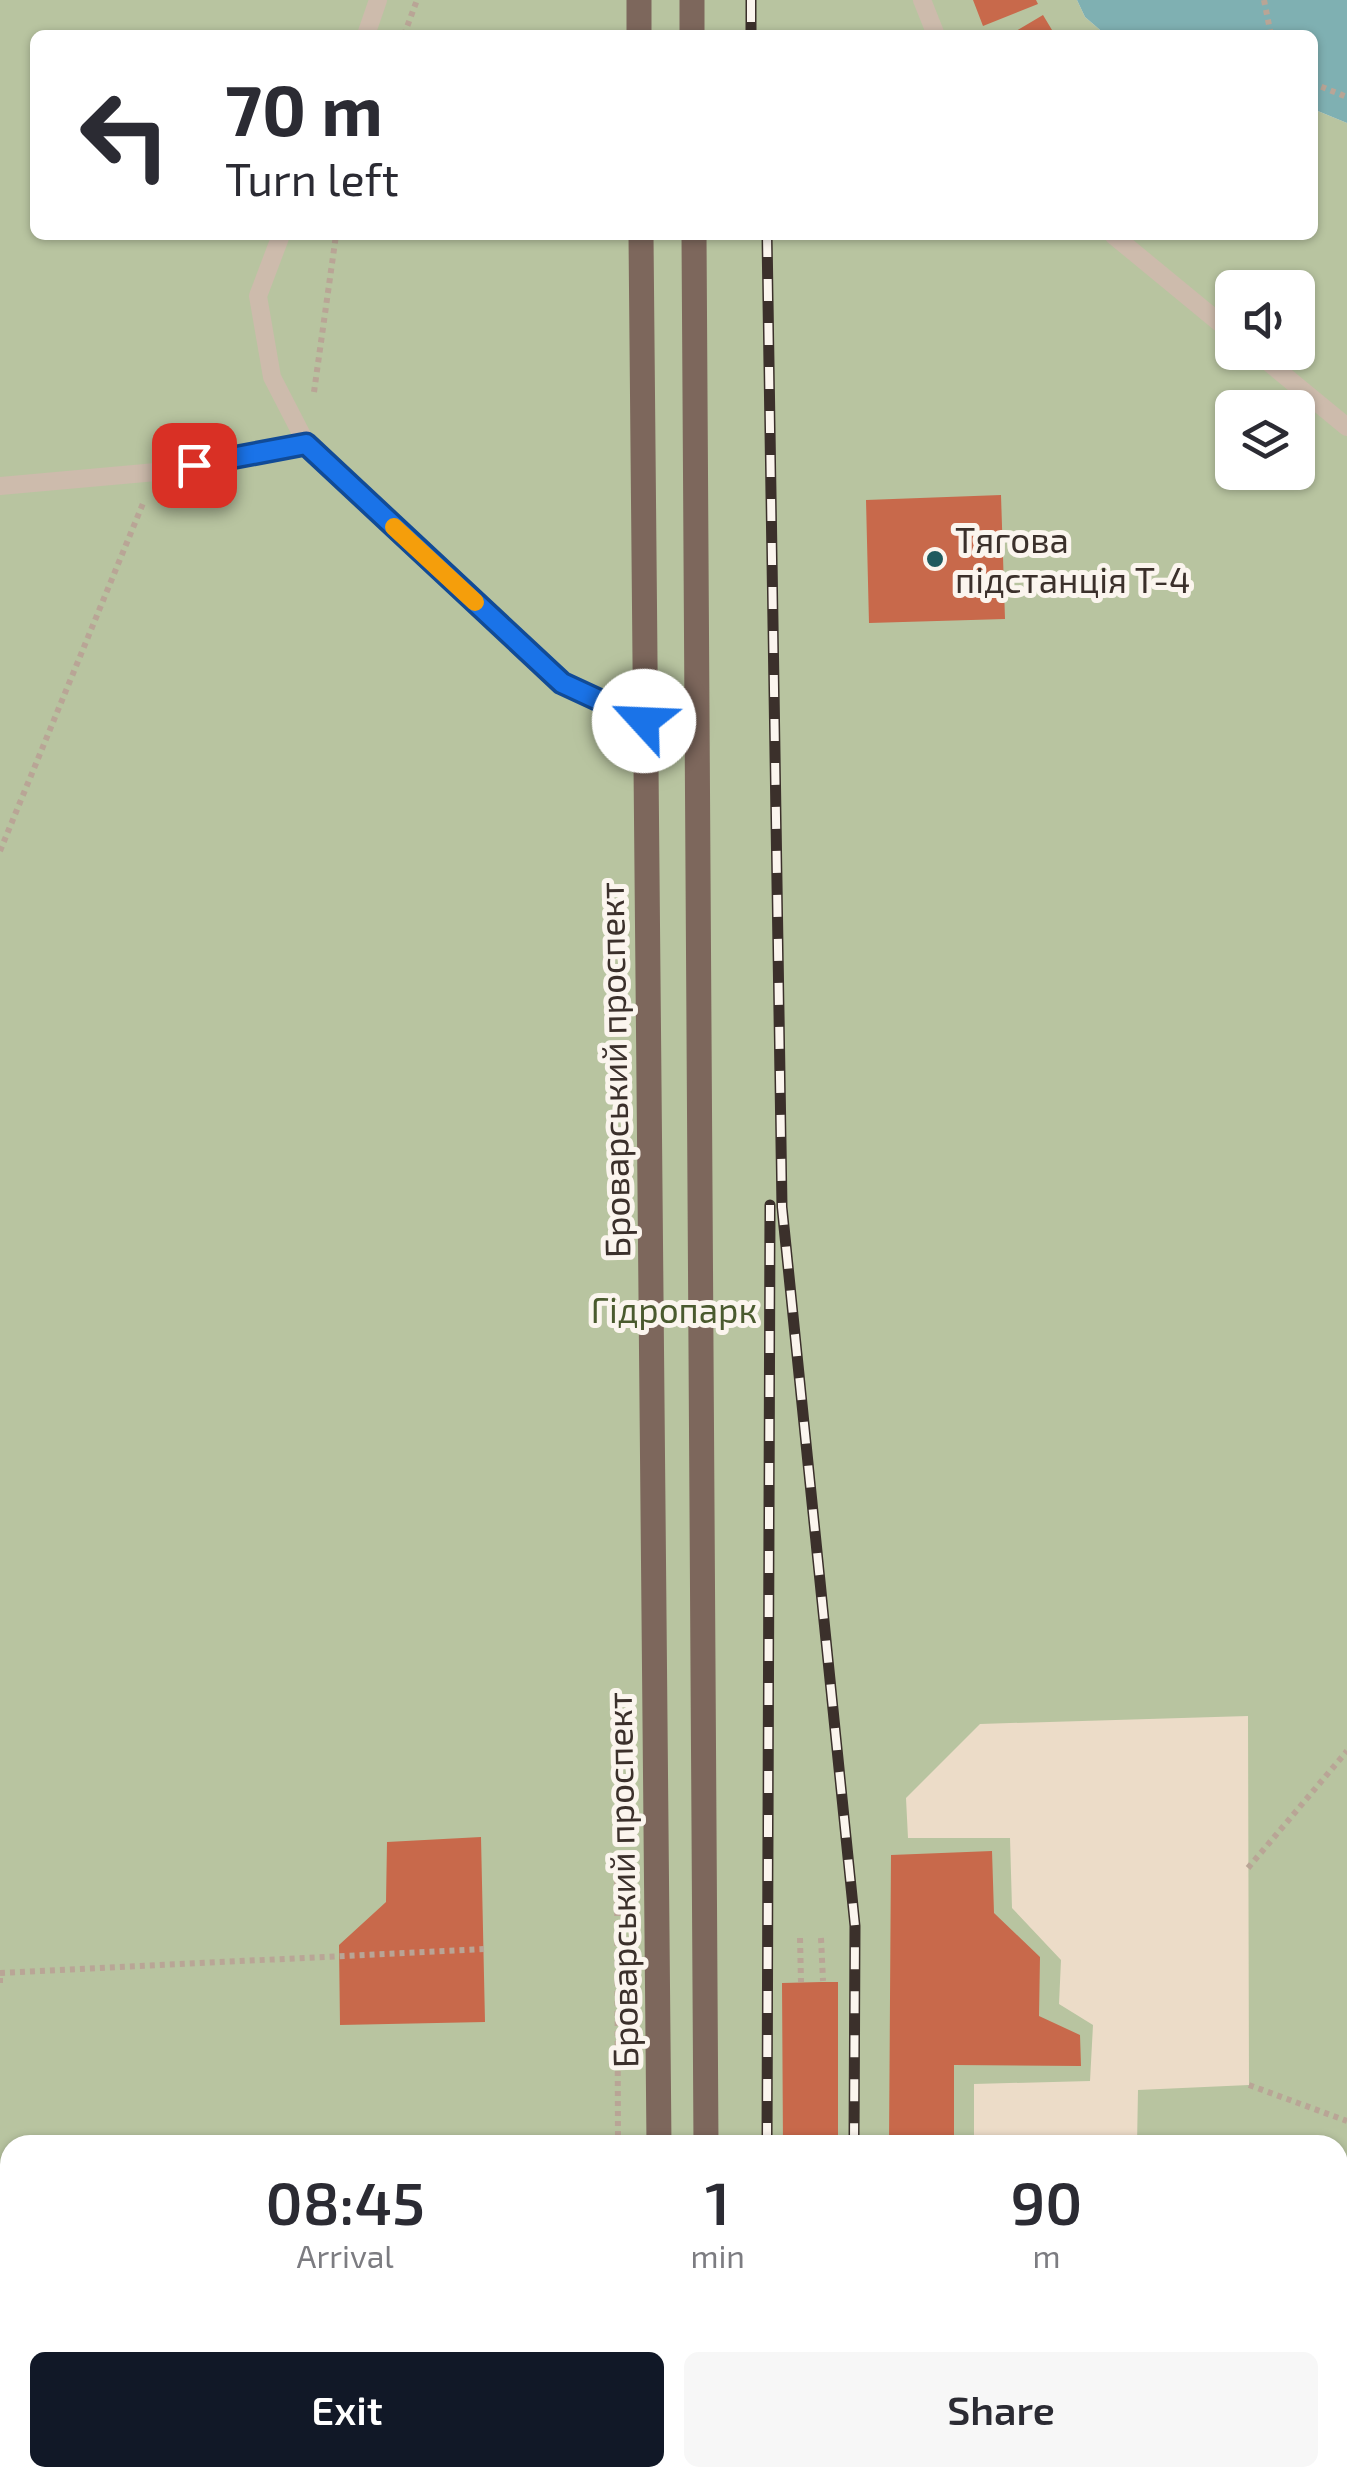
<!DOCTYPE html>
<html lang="en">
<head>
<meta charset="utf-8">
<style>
  body { margin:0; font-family:"Exo 2",sans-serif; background:#f7f7f7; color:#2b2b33; height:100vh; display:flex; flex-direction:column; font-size:38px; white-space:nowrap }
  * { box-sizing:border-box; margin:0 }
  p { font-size:32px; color:#7c7c81 }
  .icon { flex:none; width:55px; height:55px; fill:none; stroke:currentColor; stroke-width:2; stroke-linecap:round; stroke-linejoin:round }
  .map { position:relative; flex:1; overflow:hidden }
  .panel { position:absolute; left:0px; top:2135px; width:1348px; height:352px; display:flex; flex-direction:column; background:#fff; border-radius:30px 30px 0 0; box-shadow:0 2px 8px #0004 }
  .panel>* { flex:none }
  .banner { position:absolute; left:30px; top:30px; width:1288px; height:210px; border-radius:15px; box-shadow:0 2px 8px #0004; background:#fff; color:#2b2b33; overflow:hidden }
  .buttons { position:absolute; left:1215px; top:270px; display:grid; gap:20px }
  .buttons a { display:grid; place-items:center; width:100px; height:100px; border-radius:15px; background:#fff; box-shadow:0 2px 8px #0004; font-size:50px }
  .pin { position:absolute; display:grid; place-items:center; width:85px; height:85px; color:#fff; margin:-42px; border-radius:20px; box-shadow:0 5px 15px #0006 }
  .me { position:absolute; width:110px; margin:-55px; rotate:295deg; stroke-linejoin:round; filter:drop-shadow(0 0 8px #0008) }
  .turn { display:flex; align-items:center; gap:35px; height:210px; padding:0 30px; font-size:45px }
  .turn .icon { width:130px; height:130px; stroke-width:2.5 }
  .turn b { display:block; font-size:70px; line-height:85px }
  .eta { display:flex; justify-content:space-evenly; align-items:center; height:170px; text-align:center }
  .eta b { font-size:60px; font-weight:600; line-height:70px }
  .primary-button { display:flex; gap:20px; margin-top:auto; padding:20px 30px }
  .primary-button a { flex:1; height:115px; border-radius:15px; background:#111827; color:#fff; font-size:40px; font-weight:600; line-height:115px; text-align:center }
  .primary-button a+a { background:#f7f7f7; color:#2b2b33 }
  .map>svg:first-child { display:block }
  .green { fill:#b8c4a0; fill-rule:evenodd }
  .plaza { fill:#ecdcc8 }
  .water { fill:#7fb0b2 }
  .building { fill:#c8694b }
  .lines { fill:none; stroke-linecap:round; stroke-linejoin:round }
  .path { stroke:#b9a596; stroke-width:6; stroke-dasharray:5 5; stroke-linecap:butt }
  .service { stroke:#cdbbac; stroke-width:18 }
  .primary { stroke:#7d675c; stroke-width:25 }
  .rail-casing { stroke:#3b302b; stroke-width:11 }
  .rail { stroke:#fbf5ee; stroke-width:8; stroke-dasharray:22; stroke-linecap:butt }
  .route-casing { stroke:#114b97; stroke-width:25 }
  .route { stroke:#1a73e8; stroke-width:18 }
  .slow { stroke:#f59e0b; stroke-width:18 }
  .poi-dot { fill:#1f5a5e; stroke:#fbf5ee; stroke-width:4 }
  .labels { text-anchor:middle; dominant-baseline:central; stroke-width:10; stroke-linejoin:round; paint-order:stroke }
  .poi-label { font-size:35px; fill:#3b302b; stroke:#fbf5ee; text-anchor:start }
  .street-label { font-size:35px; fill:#3b302b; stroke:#fbf5ee }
  .park-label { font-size:35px; fill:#4a5a2e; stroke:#fbf5ee }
</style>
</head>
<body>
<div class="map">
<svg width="1347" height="2486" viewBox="0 0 1347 2486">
  <rect width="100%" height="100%" fill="#f4ebe1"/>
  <!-- green -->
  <path class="green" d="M0 0H1077L1085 17 1106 35H35V235H1312L1313 109 1347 123V2486H0ZM1232 288H1298V352H1232ZM1232 408H1298V472H1232ZM10 2145H1338V2478H10Z"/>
  <!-- plaza -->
  <path class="plaza" d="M1248 1716 1249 2085 1138 2090 1137 2145H974V2084L1090 2081 1093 2025 1059 2004 1061 1960 1012 1908 1010 1838H908L906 1798 980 1724Z"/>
  <!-- water -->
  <path class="water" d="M1077 0H1347V123L1313 109 1312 35H1106L1085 17Z"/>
  <!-- building -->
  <path class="building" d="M973 0H1036L1038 4 983 26Z
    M1043 15 1055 35H1009Z
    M1001 495 1005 619 869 623 866 500Z
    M481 1837 485 2022 340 2025 339 1945 386 1902 387 1842Z
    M992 1851 994 1913 1040 1957 1039 2016 1080 2035 1081 2066 954 2065V2145H889L891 1855Z
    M822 1982H838V2145H783L782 1983Z
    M0 2336H10V2457H0Z
    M1347 2463V2486H1248V2478H1338V2464Z
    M784 2478H838V2486H784Z"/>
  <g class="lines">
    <!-- path -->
    <path class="path" d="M1264 0 1271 35
      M404 35 417 0
      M1312 83 1347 97
      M314 392 336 235
      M0 851 144 501
      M617 1841 618 2145
      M1248 1868 1347 1751
      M800 1938 801 1982
      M821 1938 823 1981
      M0 1983V1973L484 1949
      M1249 2085 1347 2121
      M618 2478V2486"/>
    <!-- service -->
    <path class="service" d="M922 0 936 35
      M366 35 378 0
      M281 235 258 296 272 377 306 443 562 683 644 721
      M1113 235 1232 333
      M1256 352 1347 427
      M0 486 156 472 306 443"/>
    <!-- primary -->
    <path class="primary" d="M639 0V35
      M692 0V35
      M641 235 659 2145
      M694 235 706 2145
      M662 2478V2486
      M708 2478V2486"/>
    <!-- rail casing -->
    <g class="rail-casing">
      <path id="rail" d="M751 0V35
        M767 235 782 1207 855 1926 854 2145
        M767 2145 770 1205
        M851 2478V2486
        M767 2486V2478"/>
    </g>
    <!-- rail -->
    <use href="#rail" class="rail"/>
  </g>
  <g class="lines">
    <!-- route casing -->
    <g class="route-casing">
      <path id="route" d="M194 465 306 444 562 683 644 721"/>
    </g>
    <!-- route -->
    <use href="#route" class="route"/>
    <!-- slow -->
    <path class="slow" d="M394 527 475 602"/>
  </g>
  <!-- markers -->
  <circle class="poi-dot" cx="935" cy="559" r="10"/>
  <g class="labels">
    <!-- poi labels -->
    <g class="poi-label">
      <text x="955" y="539">Тягова<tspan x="955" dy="40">підстанція Т-4</tspan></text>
    </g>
    <!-- street labels -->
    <g class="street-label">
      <text transform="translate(613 1070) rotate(-91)">Броварський проспект</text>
      <text transform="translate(621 1880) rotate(-91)">Броварський проспект</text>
    </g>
    <!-- park labels -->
    <g class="park-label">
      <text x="674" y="1309">Гідропарк</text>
    </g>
  </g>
</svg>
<div class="buttons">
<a><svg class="icon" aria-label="sound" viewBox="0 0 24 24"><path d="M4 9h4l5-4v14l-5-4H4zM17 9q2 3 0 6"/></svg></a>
<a><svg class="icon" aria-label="layers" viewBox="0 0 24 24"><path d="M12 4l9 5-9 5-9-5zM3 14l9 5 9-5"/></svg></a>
</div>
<div class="pin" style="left:194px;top:465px;background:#d93025"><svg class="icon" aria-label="arrive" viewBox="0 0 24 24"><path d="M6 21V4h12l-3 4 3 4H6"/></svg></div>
<svg class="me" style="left:644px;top:721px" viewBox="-20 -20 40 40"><circle r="19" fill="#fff"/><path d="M0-13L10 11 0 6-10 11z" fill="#1a73e8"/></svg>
<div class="banner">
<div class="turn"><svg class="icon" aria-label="left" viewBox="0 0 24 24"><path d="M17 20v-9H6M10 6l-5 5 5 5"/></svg><div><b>70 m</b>Turn left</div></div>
</div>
<section class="panel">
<div class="eta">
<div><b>08:45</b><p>Arrival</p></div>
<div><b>1</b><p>min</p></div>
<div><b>90</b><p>m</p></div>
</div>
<div class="primary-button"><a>Exit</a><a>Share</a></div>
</section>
</div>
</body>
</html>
